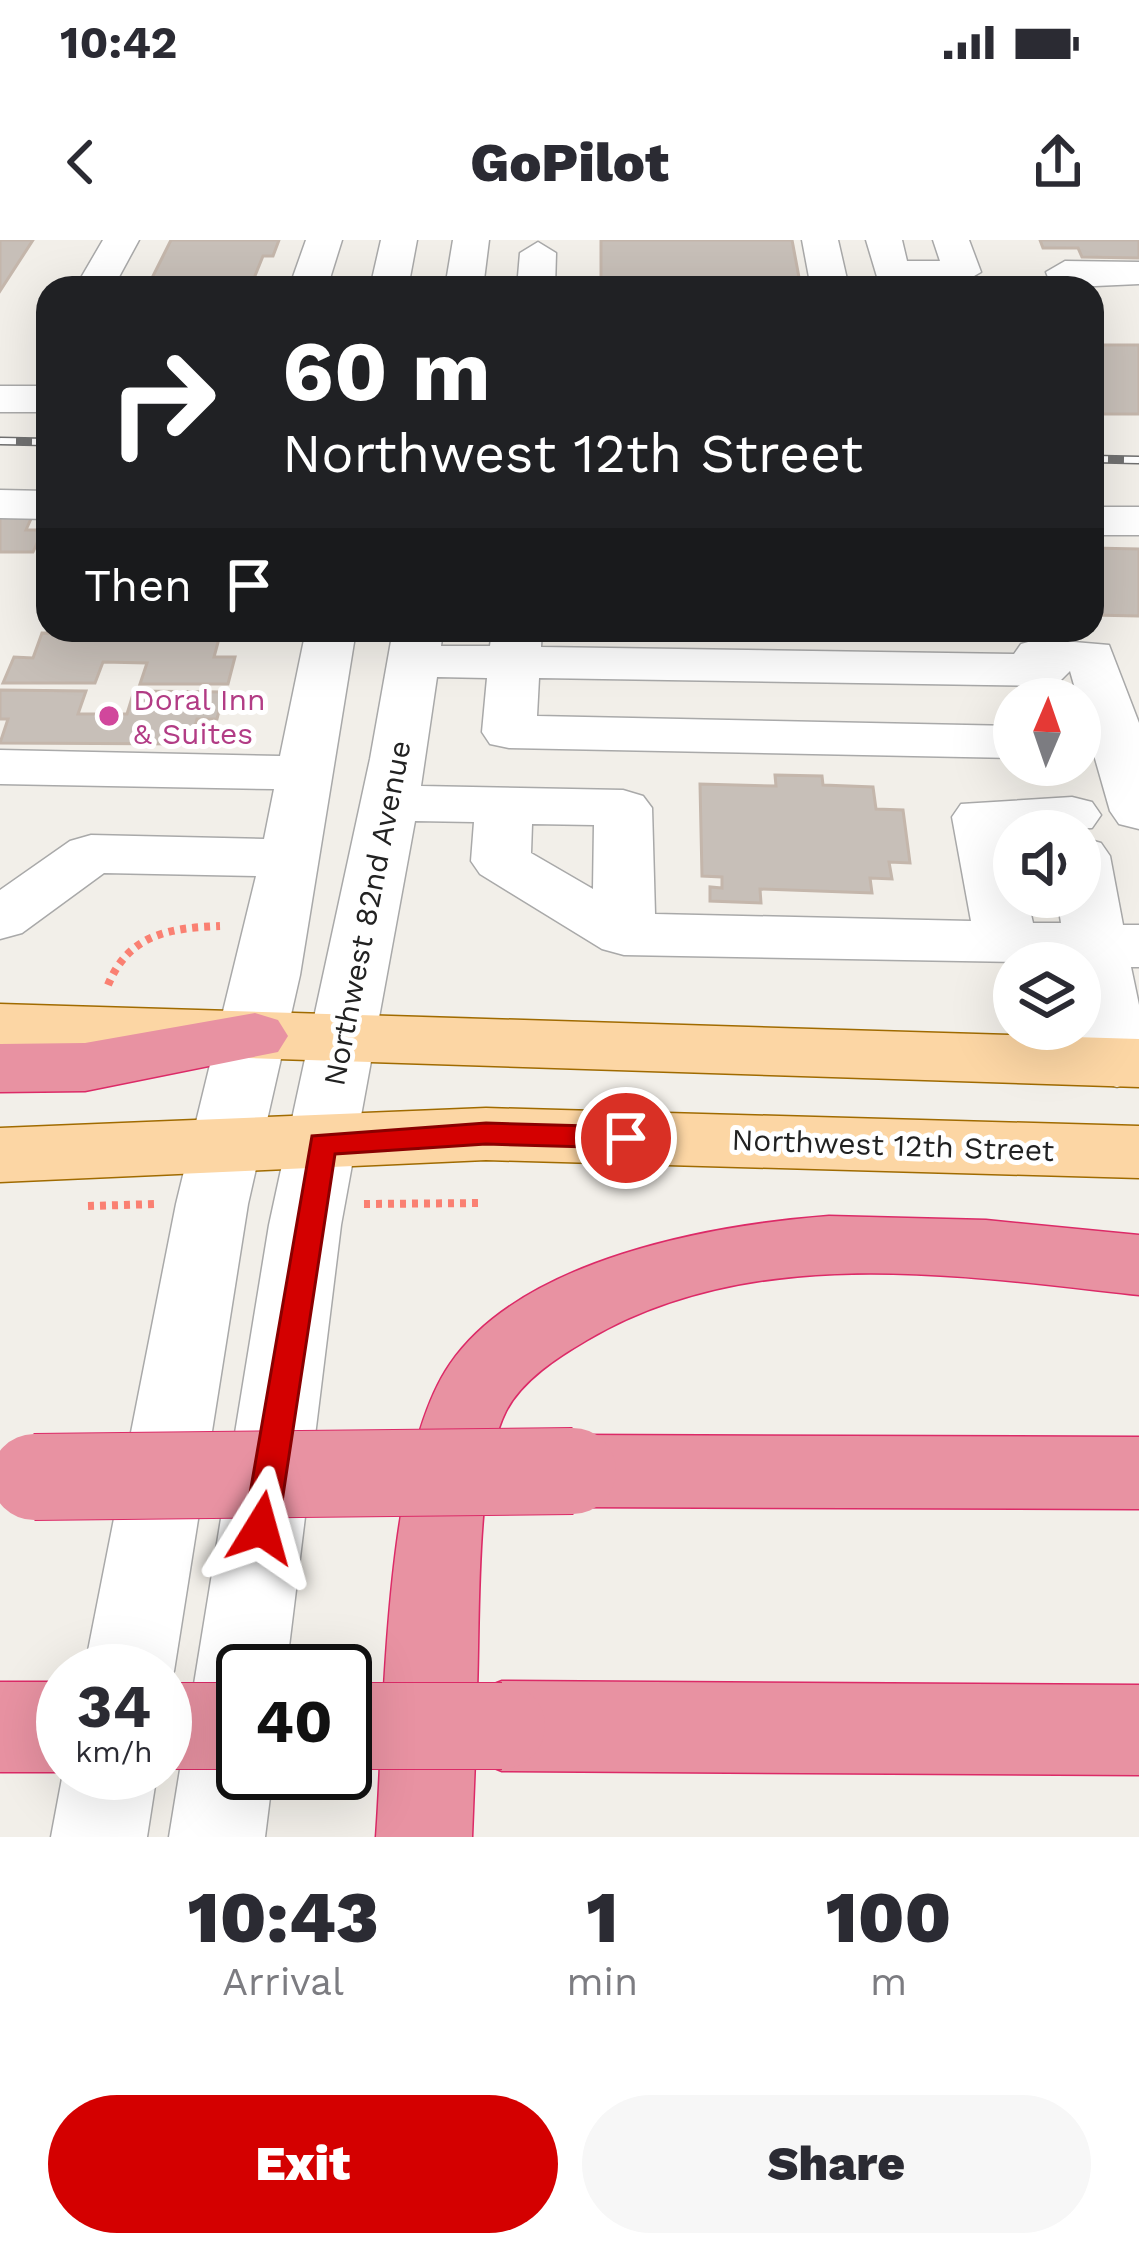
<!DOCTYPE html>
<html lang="en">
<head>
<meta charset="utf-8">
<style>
  body { margin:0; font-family:"Work Sans",sans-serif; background:#f7f7f7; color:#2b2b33; height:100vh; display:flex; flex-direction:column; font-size:45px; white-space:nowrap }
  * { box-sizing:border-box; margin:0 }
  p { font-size:39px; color:#7c7c81 }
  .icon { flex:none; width:66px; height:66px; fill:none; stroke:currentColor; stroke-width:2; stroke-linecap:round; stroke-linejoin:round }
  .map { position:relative; height:1597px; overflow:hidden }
  .panel { display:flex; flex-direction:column; background:#fff; flex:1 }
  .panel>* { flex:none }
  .banner { position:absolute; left:36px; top:36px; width:1068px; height:366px; border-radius:36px; box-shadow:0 12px 48px #0002; background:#202124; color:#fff; overflow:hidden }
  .needle { width:78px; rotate:2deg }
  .tools { position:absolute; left:993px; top:438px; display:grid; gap:24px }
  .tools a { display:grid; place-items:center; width:108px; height:108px; border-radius:50%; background:#fff; box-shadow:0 12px 48px #0002; font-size:60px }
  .speed { position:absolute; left:36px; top:1404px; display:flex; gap:24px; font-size:60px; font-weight:700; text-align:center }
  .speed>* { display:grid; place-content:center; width:156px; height:156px; border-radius:50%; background:#fff; box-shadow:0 12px 48px #0002; line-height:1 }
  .speed small { font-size:30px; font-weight:400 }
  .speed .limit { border:6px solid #111; border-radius:18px; background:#fff; color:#111 }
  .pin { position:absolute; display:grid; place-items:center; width:102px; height:102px; color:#fff; margin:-51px; border:6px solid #fff; border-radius:50%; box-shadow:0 3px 12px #0007 }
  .me { position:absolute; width:132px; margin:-66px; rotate:8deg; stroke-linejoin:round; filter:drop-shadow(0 0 9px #0008) }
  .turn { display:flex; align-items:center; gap:42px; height:252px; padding:0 48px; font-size:54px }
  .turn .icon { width:156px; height:156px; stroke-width:2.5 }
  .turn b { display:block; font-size:84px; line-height:102px }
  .then { display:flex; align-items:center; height:114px; padding:0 48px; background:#0003; gap:24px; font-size:45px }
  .eta { display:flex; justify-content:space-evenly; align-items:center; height:204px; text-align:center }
  .eta b { font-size:72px; font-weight:800; line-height:84px }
  .primary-button { display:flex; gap:24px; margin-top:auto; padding:24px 48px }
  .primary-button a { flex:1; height:138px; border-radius:72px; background:#d40000; color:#fff; font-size:48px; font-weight:800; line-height:138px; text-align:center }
  .primary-button a+a { background:#f7f7f7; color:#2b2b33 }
  .status { display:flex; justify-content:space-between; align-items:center; height:84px; padding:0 60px; background:#fff; direction:ltr }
  .status svg { height:33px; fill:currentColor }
  header { display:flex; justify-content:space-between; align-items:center; height:156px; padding:0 48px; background:#fff; font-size:54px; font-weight:800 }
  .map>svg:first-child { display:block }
  .building { fill:#c7bfb8; stroke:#c4b6ab; stroke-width:3 }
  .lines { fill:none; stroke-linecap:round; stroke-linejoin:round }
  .minor-casing { stroke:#a9a9a9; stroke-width:3 }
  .major-casing { stroke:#a06b00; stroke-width:3 }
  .highway-casing { stroke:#dc2a67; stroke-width:3 }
  .path { stroke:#fa8072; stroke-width:8; stroke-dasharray:6 6; stroke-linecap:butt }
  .minor { fill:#fff; fill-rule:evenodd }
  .major { fill:#fcd6a4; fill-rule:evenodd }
  .highway { fill:#e892a2; fill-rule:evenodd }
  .rail-casing { stroke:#707070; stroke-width:9 }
  .rail { stroke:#fff; stroke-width:6; stroke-dasharray:16; stroke-linecap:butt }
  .highway-bridge-casing { stroke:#dc2a67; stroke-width:88; stroke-linecap:butt }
  .highway-bridge { stroke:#e892a2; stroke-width:86 }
  .route { fill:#d40000; stroke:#8a0000; stroke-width:3 }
  .hotel-dot { fill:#d1479c; stroke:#fff; stroke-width:4.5 }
  .labels { text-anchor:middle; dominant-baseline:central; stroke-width:10; stroke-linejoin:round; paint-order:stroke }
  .hotel-label { font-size:30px; fill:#b23c85; stroke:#fff; text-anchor:start }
  .street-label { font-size:30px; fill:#222; stroke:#fff }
</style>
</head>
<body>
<div class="status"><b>10:42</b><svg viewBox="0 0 49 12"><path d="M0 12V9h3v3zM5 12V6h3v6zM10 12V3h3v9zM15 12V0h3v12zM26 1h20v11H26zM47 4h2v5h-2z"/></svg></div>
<header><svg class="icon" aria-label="back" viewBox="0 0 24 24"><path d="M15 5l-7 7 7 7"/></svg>GoPilot<svg class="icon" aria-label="share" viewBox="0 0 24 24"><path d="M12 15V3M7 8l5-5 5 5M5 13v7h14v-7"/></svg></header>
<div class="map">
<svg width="1139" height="1597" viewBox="0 0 1139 1597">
  <rect width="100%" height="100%" fill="#f2efe9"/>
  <!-- building -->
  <path class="building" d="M0 0H33L0 51Z
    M171 0H279L273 16H263L250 48H147Z
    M601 0H792L801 48H601Z
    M1040 0H1139V18L1082 17 1078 8H1043Z
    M1092 105H1139V174H1092Z
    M0 272H34L26 290H43L33 312H0Z
    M0 272H34L26 290H43L33 312H0Z
    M1092 308 1139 309V376L1092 375Z
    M42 393 220 395 214 417H235L228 444H140L147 423 103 422 95 443H3L14 417 33 418Z
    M42 393 220 395 214 417H235L228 444H140L147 423 103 422 95 443H3L14 417 33 418Z
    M0 450 86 451 78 474H127L134 451 224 452 217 479H197L190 504 0 503 8 479H0Z
    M0 450 86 451 78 474H127L134 451 224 452 217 479H197L190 504 0 503 8 479H0Z
    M775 535 822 536 823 545 873 547 876 569 903 570 910 623 889 622 892 639 870 638 872 653 760 649 761 663 710 661V647L722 648V637L702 636 700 544 776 546Z"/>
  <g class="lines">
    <!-- minor casing -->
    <g class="minor-casing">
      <path id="minor" d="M103 0H139L113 48H75Z
        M306 0H342L327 48H289Z
        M381 0H417L408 48H370Z
        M453 0H489L483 48H445Z
        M802 0H838L849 48H811Z
        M866 0H902L907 21H940L933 0H969L981 32 962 43 878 40Z
        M538 2 556 13 555 48H517L520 13Z
        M1065 21 1139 22V44L1052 48 1046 32Z
        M0 146H48V172H0Z
        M0 250 48 251V279L0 278Z
        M1092 267H1139V295H1092Z
        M306 390H356L300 735 248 964 174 1431 165 1451V1431H84L176 964 256 636 104 633 22 693 0 699V650L70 601 91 595 264 599 274 549 0 544V510L280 516Z
        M393 390H443L441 406H490L492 390H542L541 407 1014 414 1021 404 1039 399 1109 405 1139 483V589L1119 584 1110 571 1070 431 1060 441 1042 446 539 438 537 476 1014 486V518L509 508 490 504 482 492 487 438 437 437 421 546 623 550 643 556 652 568 655 674 971 681 952 577 961 564 1072 557 1092 562 1101 575 1092 588 1014 591V657H1027L1033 683H1061L1057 657H1080V597L1101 603 1110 616 1123 685H1139V727H1131L1139 765V840L1117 847 1093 840C1072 804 1080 764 1080 723L624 715 602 709 480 634 471 621 474 582 415 581 341 985 286 1431H243V1533H273L265 1597H169L269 985 370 519ZM532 584 594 585 593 649 531 613Z
        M63 1533H157L147 1597H51Z"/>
    </g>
    <!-- major casing -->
    <g class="major-casing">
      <path id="major" d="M0 764 1139 799V847L0 810Z
        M486 868 1139 886V938L486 920 0 942V888Z"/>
    </g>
    <!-- highway casing -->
    <g class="highway-casing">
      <path id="highway" d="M255 773 278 780 288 796 278 812 85 851 0 852V804L85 803Z
        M829 976 986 980 1139 995V1055C956 1035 753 1002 587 1100 558 1117 522 1140 506 1171 475 1232 480 1379 477 1451L502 1441 1139 1445V1535L502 1531 475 1520 472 1597H376C385 1476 383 1221 450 1124 522 1019 711 985 829 976Z
        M573 1195 1139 1197V1269L573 1267 544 1257 532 1231 544 1205Z
        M0 1442H63V1532H0Z"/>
    </g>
    <!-- path -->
    <path class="path" d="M108 745C129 694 169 688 220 686
      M364 964 483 963
      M88 966 157 964"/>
    <!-- minor -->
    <use href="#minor" class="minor"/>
    <!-- major -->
    <use href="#major" class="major"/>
    <!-- highway -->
    <use href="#highway" class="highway"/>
    <!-- rail casing -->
    <g class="rail-casing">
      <path id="rail" d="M0 201 48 202
        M1092 219 1139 220"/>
    </g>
    <!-- rail -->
    <use href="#rail" class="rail"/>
    <!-- highway-bridge casing -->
    <g class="highway-bridge-casing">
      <path id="highway-bridge" d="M34 1237 573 1231
        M165 1486H243
        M345 1486H502"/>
    </g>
    <!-- highway-bridge -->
    <use href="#highway-bridge" class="highway-bridge"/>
  </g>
  <!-- route -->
  <path class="route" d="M486 883 626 887 640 898 626 908 486 904 335 914 278 1288 273 1300 261 1304 249 1300 244 1288 312 896Z"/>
  <!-- markers -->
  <circle class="hotel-dot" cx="109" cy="476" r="12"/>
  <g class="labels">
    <!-- hotel labels -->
    <g class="hotel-label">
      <text x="133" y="459">Doral Inn<tspan x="133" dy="34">&amp; Suites</tspan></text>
    </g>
    <!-- street labels -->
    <g class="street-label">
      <text transform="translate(367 673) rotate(-79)">Northwest 82nd Avenue</text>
      <text transform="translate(893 905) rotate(2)">Northwest 12th Street</text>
    </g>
  </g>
</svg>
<div class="tools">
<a><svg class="needle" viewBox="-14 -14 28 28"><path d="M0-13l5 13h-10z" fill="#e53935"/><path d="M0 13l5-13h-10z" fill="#7c7c81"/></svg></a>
<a><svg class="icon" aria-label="sound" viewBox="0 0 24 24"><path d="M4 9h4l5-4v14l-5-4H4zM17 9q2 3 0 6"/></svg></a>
<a><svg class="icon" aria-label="layers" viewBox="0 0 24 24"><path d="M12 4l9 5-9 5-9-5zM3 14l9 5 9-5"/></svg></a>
</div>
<div class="speed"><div>34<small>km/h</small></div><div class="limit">40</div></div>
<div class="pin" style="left:626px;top:898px;background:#d93025"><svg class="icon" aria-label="arrive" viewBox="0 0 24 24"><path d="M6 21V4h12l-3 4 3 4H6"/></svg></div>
<svg class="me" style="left:261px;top:1288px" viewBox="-20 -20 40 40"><path d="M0-17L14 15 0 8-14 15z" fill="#d40000" stroke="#fff" stroke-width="4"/></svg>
<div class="banner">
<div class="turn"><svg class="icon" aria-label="right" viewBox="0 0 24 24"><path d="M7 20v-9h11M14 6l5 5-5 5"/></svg><div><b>60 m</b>Northwest 12th Street</div></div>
<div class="then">Then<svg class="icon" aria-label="arrive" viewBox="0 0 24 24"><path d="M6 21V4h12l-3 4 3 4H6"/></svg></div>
</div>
</div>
<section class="panel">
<div class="eta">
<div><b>10:43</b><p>Arrival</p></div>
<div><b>1</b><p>min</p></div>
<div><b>100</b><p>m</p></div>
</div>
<div class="primary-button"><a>Exit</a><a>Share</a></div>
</section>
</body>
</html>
